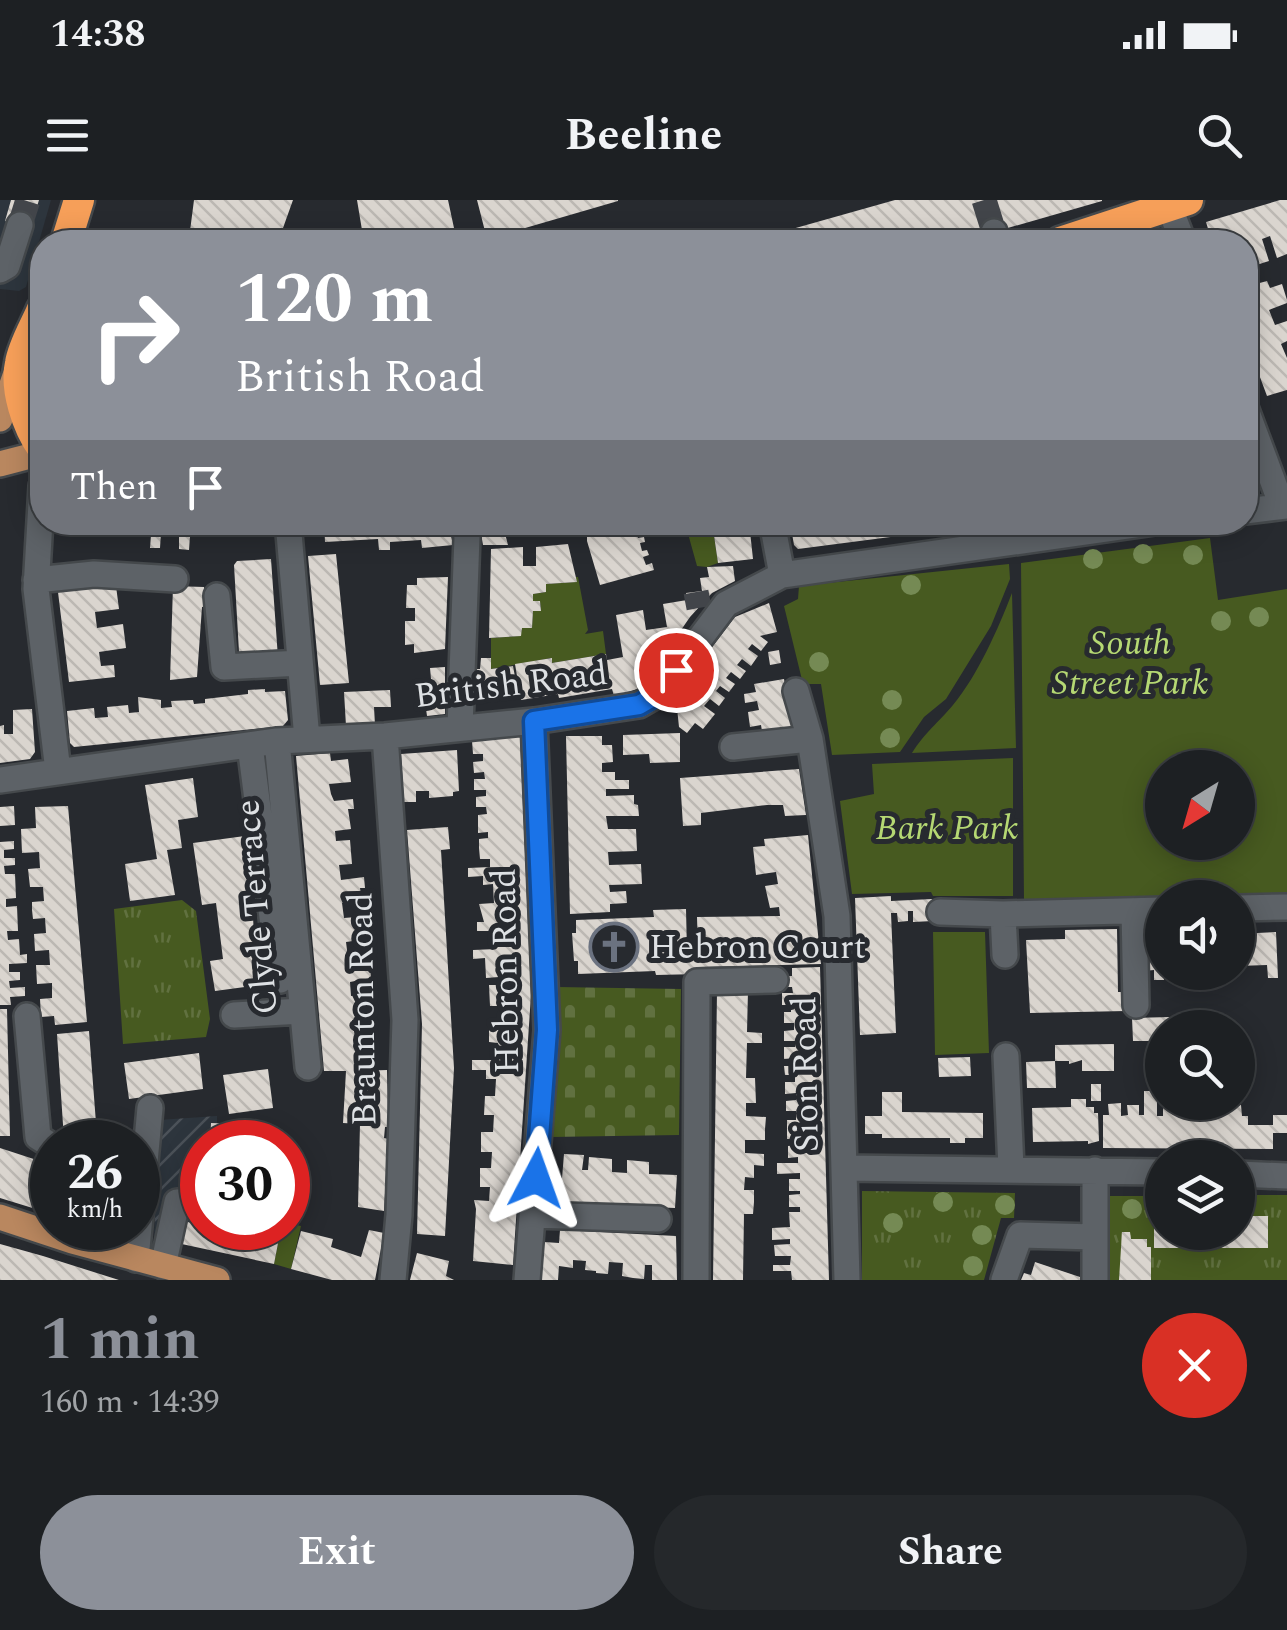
<!DOCTYPE html>
<html lang="en">
<head>
<meta charset="utf-8">
<style>
  body { margin:0; font-family:Spectral,serif; background:#25282b; color:#f1f3f6; height:100vh; display:flex; flex-direction:column; font-size:38px; white-space:nowrap }
  * { box-sizing:border-box; margin:0 }
  p { font-size:32px; color:#a0a3a6 }
  .icon { flex:none; width:55px; height:55px; fill:none; stroke:currentColor; stroke-width:2; stroke-linecap:round; stroke-linejoin:round }
  .map { position:relative; height:1080px; overflow:hidden }
  .details { display:flex; flex-direction:column; background:#1d2023; flex:1 }
  .details>* { flex:none }
  .hud { position:absolute; left:30px; top:30px; width:1228px; height:305px; border-radius:40px; box-shadow:0 5px 25px #0003,0 0 0 2px #3b3e41; background:#8c9099; color:#fff; overflow:hidden }
  .needle { width:65px; rotate:217deg }
  .buttons { position:absolute; left:1145px; top:550px; display:grid; gap:20px }
  .buttons a { display:grid; place-items:center; width:110px; height:110px; border-radius:50%; background:#1d2023; box-shadow:0 5px 25px #0003,0 0 0 2px #3b3e41; font-size:50px }
  .speed { position:absolute; left:30px; top:920px; display:flex; gap:20px; font-size:50px; font-weight:700; text-align:center }
  .speed>* { display:grid; place-content:center; width:130px; height:130px; border-radius:50%; background:#1d2023; box-shadow:0 5px 25px #0003,0 0 0 2px #3b3e41; line-height:1 }
  .speed small { font-size:25px; font-weight:400 }
  .speed .limit { border:15px solid #d22; background:#fff; color:#111 }
  .pin { position:absolute; display:grid; place-items:center; width:85px; height:85px; color:#fff; margin:-42px; border:5px solid #fff; border-radius:50%; box-shadow:0 2px 10px #0007 }
  .me { position:absolute; width:110px; margin:-55px; rotate:4deg; stroke-linejoin:round; filter:drop-shadow(0 0 8px #0008) }
  .turn { display:flex; align-items:center; gap:35px; height:210px; padding:0 40px; font-size:45px }
  .turn .icon { width:130px; height:130px; stroke-width:2.5 }
  .turn b { display:block; font-size:70px; line-height:85px }
  .then { display:flex; align-items:center; height:95px; padding:0 40px; background:#0003; gap:20px; font-size:38px }
  .round { display:grid; place-items:center; flex:none; width:105px; height:105px; border-radius:52px; background:#25282b }
  .summary { display:flex; align-items:center; justify-content:space-between; height:170px; padding:0 40px }
  h1 { font-size:60px; font-weight:700; line-height:75px; color:#8c9099 }
  .primary-button { display:flex; gap:20px; margin-top:auto; padding:20px 40px }
  .primary-button a { flex:1; height:115px; border-radius:60px; background:#8c9099; color:#fff; font-size:40px; font-weight:700; line-height:115px; text-align:center }
  .primary-button a+a { background:#25282b; color:#f1f3f6 }
  .status { display:flex; justify-content:space-between; align-items:center; height:70px; padding:0 50px; background:#1d2023; direction:ltr }
  .status svg { height:28px; fill:currentColor }
  header { display:flex; justify-content:space-between; align-items:center; height:130px; padding:0 40px; background:#1d2023; font-size:45px; font-weight:700 }
  .map>svg:first-child { display:block }
  .built { fill:#2d353d }
  .industrial { fill:url(#industrial-furrows) }
  .grass { fill:url(#grass-tufts) }
  .cemetery { fill:url(#cemetery-stones) }
  .green { fill:#475a20; fill-rule:evenodd }
  .building { fill:url(#building-back-hatch) }
  .lines { fill:none; stroke-linecap:round; stroke-linejoin:round }
  .minor-tunnel { stroke:#42454a; stroke-width:25; stroke-dasharray:25 12; stroke-linecap:butt }
  .minor-casing { stroke:#45494c; stroke-width:30 }
  .major-casing { stroke:#45494c; stroke-width:30 }
  .highway-casing { stroke:#45494c; stroke-width:35 }
  .minor { stroke:#5d6267; stroke-width:25 }
  .major { stroke:#b9875f; stroke-width:25 }
  .highway { stroke:#f69f59; stroke-width:30 }
  .tree { fill:#758a54 }
  .route-casing { stroke:#114b97; stroke-width:25 }
  .route { stroke:#1a73e8; stroke-width:18 }
  .labels { text-anchor:middle; dominant-baseline:central; stroke-width:10; stroke-linejoin:round; paint-order:stroke }
  .park-label { font-size:35px; font-style:italic; fill:#b5d873; stroke:#272a2f }
  .street-label { font-size:35px; fill:#dee1e4; stroke:#272a2f }
  .poi-label { font-size:35px; fill:#dee1e4; stroke:#272a2f; text-anchor:start }
</style>
</head>
<body>
<div class="status"><b>14:38</b><svg viewBox="0 0 49 12"><path d="M0 12V9h3v3zM5 12V6h3v6zM10 12V3h3v9zM15 12V0h3v12zM26 1h20v11H26zM47 4h2v5h-2z"/></svg></div>
<header><svg class="icon" aria-label="menu" viewBox="0 0 24 24"><path d="M4 6h16M4 12h16M4 18h16"/></svg>Beeline<svg class="icon" aria-label="search" viewBox="0 0 24 24"><circle cx="10" cy="10" r="6"/><path d="M15 15l6 6"/></svg></header>
<div class="map">
<svg width="1287" height="1080" viewBox="0 0 1287 1080">
  <defs>
    <pattern id="industrial-furrows" width="10" height="10" patternUnits="userSpaceOnUse" patternTransform="scale(2.5)"><rect width="10" height="10" fill="#2d353d"/><path d="M-1 1l2-2M0 10L10 0M9 11l2-2" fill="none" stroke="#4b5259"/></pattern>
    <pattern id="grass-tufts" width="24" height="20" patternUnits="userSpaceOnUse" patternTransform="scale(2.5)"><rect width="24" height="20" fill="#475a20"/><path d="M3 7l-1-3M5 7V3M7 7l1-3M15 17l-1-3M17 17v-4M19 17l1-3" fill="none" stroke="#617140"/></pattern>
    <pattern id="cemetery-stones" width="16" height="16" patternUnits="userSpaceOnUse" patternTransform="scale(2.5)"><rect width="16" height="16" fill="#475a20"/><path d="M2 7V4a2 2 0 0 1 4 0v3zM10 15v-3a2 2 0 0 1 4 0v3z" fill="#617140"/></pattern>
    <pattern id="building-back-hatch" width="6" height="6" patternUnits="userSpaceOnUse" patternTransform="scale(2.5)"><rect width="6" height="6" fill="#dad5cf"/><path d="M-1 5l2 2M0 0l6 6M5-1l2 2" fill="none" stroke="#bcb8b3"/></pattern>
  </defs>
  <rect width="100%" height="100%" fill="#272a2f"/>
  <!-- built -->
  <path class="built" d="M0 0H51L26 87 19 91 0 89Z"/>
  <!-- industrial -->
  <path class="industrial" d="M217 916V923H211L210 942H202V1025L183 1021 177 1043 154 1038 159 920Z"/>
  <!-- grass -->
  <path class="grass" d="M182 700 196 711 210 819 206 837 123 844 114 709Z
    M862 991 1015 993 1014 1018H1001L984 1080H862Z
    M1238 995H1287V1080H1101V996H1162V1032H1238Z"/>
  <!-- cemetery -->
  <path class="cemetery" d="M556 787 681 789 679 935 550 937Z"/>
  <!-- green -->
  <path class="green" d="M685 323H712L718 363 707 367 697 366Z
    M1210 338 1218 400 1287 389V693L1024 700 1021 363ZM1162 568H1238V642H1162Z
    M1009 364 1010 379 991 426 946 499 924 517 900 552 832 555 821 484H803L784 406 798 399 799 386Z
    M576 377H578L588 430 585 434 603 431 606 454 552 463 551 458 491 469V438L520 436 522 428H532L533 411 541 410 540 401H533V394L546 392V384L576 382Z
    M1012 393 1016 548 912 553C926 531 938 523 953 505 978 475 998 429 1012 393Z
    M1013 558V696H933L931 692 852 694 840 601 874 594 872 564Z
    M933 732H985L989 853 935 855Z
    M288 1023 301 1026 291 1069 274 1064 281 1028H288Z"/>
  <!-- building -->
  <path class="building" d="M11 0H39L30 29 5 21Z
    M194 0H293L278 42 190 31Z
    M357 0H448L457 42H364Z
    M477 0H618V1L487 39Z
    M895 0H1102V1L994 32 969 42H758L757 39Z
    M1280 0H1287V54L1277 58 1270 36 1262 39 1269 61 1250 67 1248 59 1245 60V42H1212L1206 22Z
    M1163 33 1167 42H1129V41Z
    M1267 81 1270 88 1282 84 1287 100V103L1269 110 1275 125 1287 121V141L1281 144 1287 158V190L1267 196 1245 137V87Z
    M1246 248 1257 284 1254 290 1245 291Z
    M106 322H131L130 330 106 327Z
    M152 322H269V335L204 332V337L190 336 189 350 179 349V335L161 333 160 348H150Z
    M324 322H448L453 345 422 348 421 340 390 342V350H379L378 339 325 342Z
    M479 322H502L508 345H483Z
    M506 322H543V323L510 334Z
    M630 322 638 338 644 337 645 342 640 343 642 351 647 350 649 355 643 357 646 365 652 363 654 370 600 385 587 341V323Z
    M712 322H749L753 359 718 363Z
    M790 322H983V325L798 349 794 345Z
    M568 344 577 382 546 384V392L533 394V401H540L541 411H533L532 428H522L521 436 489 438 491 349 523 347V366H536V347Z
    M336 354 349 483 320 485 308 356Z
    M271 359 278 458 244 461 243 452H239L234 365 237 361Z
    M733 366 735 381 712 393 690 417 652 472 654 484 614 496 612 489 559 498 558 494 521 500 515 464 552 458V463L606 454 607 460 623 457 616 415 643 410 646 430 667 427 663 404 687 400 686 393 702 391 700 378 709 377 707 367Z
    M448 377 445 449 414 453V444L405 445V421H415V408H406L407 385H417V378Z
    M92 380 93 388 116 386 119 409 95 412 97 428 123 424 126 448 99 452 101 466 114 465 115 477 69 482 57 384Z
    M173 386 204 387 207 406 202 407 197 477 170 480Z
    M769 403 777 432 760 436 768 442 761 451 752 444 748 449 758 456 751 466 742 459 737 465 746 471 740 479 731 472 726 478 735 484 729 492 720 486 716 491 725 498 719 506 710 499 704 506 715 514 703 529 695 523 687 533 679 527 677 508 688 494 681 488 735 417Z
    M779 450 781 463 770 465 768 452Z
    M481 458H491V469L513 466 518 493 477 500V469H480Z
    M445 467V514L427 516 422 480 431 479 430 468Z
    M784 479 793 531 763 537 761 525 750 527 748 512 759 510 757 501 745 503 744 494 756 492 754 484Z
    M265 489V492L285 491 288 520 283 526 74 547 70 543 67 511 94 508 95 518 108 517 107 507 128 505 129 513 139 512 138 497 161 500V508L172 507 171 501 193 500 194 504 205 503V499L248 494V490Z
    M390 490 391 507H374L375 525 346 526 344 492Z
    M32 509 35 552 30 559 0 563V526L4 525V534H13V510Z
    M680 533V562L650 563 649 554 623 555V535Z
    M520 536 531 795 513 1065 473 1061 476 1009 474 1000 489 1001 490 987H480V968H491L492 952H481V932H493L494 915H484L485 896H495L496 879H486V870H472V860H497L498 843 489 842V822H500V806H490L489 785H500L499 777 486 778 485 758 473 759V750L496 749 495 731H477V722H484L479 704 494 703 493 684 483 685V676L468 677V668L490 667V659H480L479 648V639L488 638V632L478 633V615L487 614 486 607H476V597L486 596V590H474V579H485L484 572 474 573 473 562 483 561V554H473L472 541Z
    M566 536H602V545H612L613 562 602 563V572H615V580H629V589H606V596L634 595V604L638 605 639 616H606L608 629H636L637 651 608 652 609 665 641 664 642 684 609 685 610 692 626 691 627 703 610 704V712L570 714Z
    M457 550 459 591 453 592V596L429 598V591H416V602H404L401 554Z
    M330 553 331 561 348 559 351 582 329 584 331 594 334 601 353 599 354 609H348L351 629 335 631 336 641 350 640 352 664 339 665 341 680 364 677 365 688H360L362 701 342 703 344 718 368 716 370 727 359 728 360 740 346 742 348 758 372 755 373 766H370L371 778 350 782 351 796 372 794 375 818 352 820 355 837 366 836 370 847V859L357 860 358 871 387 870 388 927H385L384 938 388 939 384 1011 358 1007 360 924 343 923 346 871H324L296 556Z
    M799 569 806 615 785 616 783 605H767L701 613V625L683 626 680 578Z
    M193 578 198 617 178 620 182 648 167 650 175 695 130 701 125 664 157 659 145 585Z
    M14 606 15 625 0 626V607Z
    M68 606 87 822 55 825 54 816 41 817 40 799 52 798V783L37 784 36 765H50L49 750 35 751 34 734 46 733 45 718 33 719 32 710V702L44 701 43 687H30L28 669 40 668 39 652 22 653 21 629 36 628 35 607Z
    M448 627 450 649 441 650 454 868 445 1036 417 1034 422 824 407 630Z
    M259 634 267 697 252 698 255 755 270 752 275 783 215 791 210 761 223 759 216 703 202 705 193 643Z
    M808 635 821 764 698 767 699 774 656 775 655 771 578 774V761H574L572 733H576V720L654 717 653 710 686 709 687 752 698 751 697 717 780 716 779 707 770 708 765 686 778 684 776 672 756 675 753 647 765 646 764 639Z
    M14 641V649L4 650V658H15V665L4 666 5 674H15L16 698 6 699V707L17 706 18 731H7L8 740 19 739 20 755 27 754V763L9 764V772H20V780L9 781 10 788 25 787V796L10 797 11 805H0V642Z
    M891 696V701L932 699 933 721 913 722V711H908V721L898 722 897 713H891L896 833 860 835 855 698Z
    M1117 729 1118 792H1125L1126 811 1030 813 1026 740 1065 739V730Z
    M1276 732 1278 778H1268L1267 765 1238 766V734Z
    M1162 737 1164 780H1154V770L1143 771 1141 738Z
    M820 767 829 1080H792L791 1071H773V1065H790L791 1056H775L774 1045 790 1044V1039L772 1040V1028L790 1027 789 1012H800V1007H789V995L800 994V991H789V979H800V973L777 974V963H798V957L788 958V946L798 945 797 939H787V920H796V911H786V901L796 900V893L785 894V882H795V875H785L784 866H795V858L784 859V847H795V841H784V831L794 830V823H784V812H791V805H782V793H793L792 787H782V776H792V768Z
    M1176 772H1195L1196 777 1177 778Z
    M717 791H748L747 832 762 833V843H747L746 878H755L756 903H746V916L766 917 765 929V940H745V953L764 954V966L754 965V978L745 977 744 990H754V1002L753 1014H744L743 1080H713Z
    M0 809H7L10 936H0Z
    M1170 817V828H1162V841H1133L1132 818Z
    M89 831 96 923 105 922 107 936 64 940 57 834Z
    M1114 844V871H1082V860L1069 864V861H1055V845Z
    M199 853 203 889 129 899 124 863Z
    M970 857 971 876 939 877 938 858Z
    M1055 861 1056 888H1027L1026 862Z
    M268 869 273 908 229 914 223 875Z
    M1091 884H1101V901H1091Z
    M1144 891H1157V916H1163V902H1175V916H1181V902H1193V916H1200V904H1211V916H1218V902H1229L1241 905 1242 916H1248V925H1273V915H1287V933H1273V949L1103 948V915H1109L1108 904 1121 903V916L1128 915 1127 905H1139V915H1144Z
    M882 892H902V912L983 913V938H965V943H950V938H882V934H865V916H882Z
    M1071 899H1086V907H1094V913H1098L1099 941 1088 944V941L1033 942 1032 908 1071 907Z
    M211 923 269 925 268 942H210Z
    M0 948 52 965V1014L0 998Z
    M564 954 584 955 582 970H588L589 957 612 959V972L627 973V960L649 962V974L677 975 675 1008 560 1003Z
    M1154 1016H1162V1032H1238V1016H1268V1048H1154Z
    M183 1021 202 1025V1028H281L274 1064 177 1043Z
    M369 1030 384 1033 375 1080H332L291 1069 301 1031 333 1039 331 1047 361 1057Z
    M560 1030 676 1036 677 1080H652V1065H645L644 1079 633 1078 622 1076 623 1063 609 1062 608 1074 596 1073V1071L585 1070 586 1061 573 1060V1068L559 1066 558 1080H540L544 1042 559 1043Z
    M1122 1032H1130L1131 1039H1147V1047H1151V1080H1119Z
    M0 1044 43 1056 119 1080H0Z
    M417 1053 449 1061 446 1076 454 1080H410Z
    M1035 1062 1086 1079V1080H1021L1024 1073 1031 1075Z"/>
  <g class="lines">
    <!-- minor-tunnel -->
    <path class="minor-tunnel" d="M984 0 994 32
      M20 25 28 0
      M696 392 699 408"/>
    <!-- minor casing -->
    <g class="minor-casing">
      <path id="minor" d="M1169 6 1183 42
        M994 32 996 42
        M0 70 7 66 20 25
        M1245 207 1282 306
        M42 286 36 389 58 571
        M1245 311 1287 306
        M288 322 307 539
        M772 322 782 375
        M36 380 94 374 175 379
        M217 396 224 467 300 463
        M796 491 810 539 837 716 847 1080
        M460 527 467 337 464 322
        M385 536 405 820 399 1015 393 1080
        M277 541 308 867
        M250 545 280 780
        M733 547 810 539
        M0 580 277 541 385 536 534 521 639 505 658 494 726 404 782 375 1155 322
        M1238 708 1287 707
        M1134 711 1136 805
        M940 712 1003 714 1162 710
        M1003 714 1005 755
        M234 815 302 811
        M27 816 38 937 52 946
        M1006 856 1011 968
        M844 968 1162 972
        M1095 970V1080
        M1238 974 1287 976
        M533 1015 658 1019
        M136 1059 150 908
        M163 1066 177 1002 196 1004
        M527 1080 547 830 534 521
        M696 1080 697 782 775 780
        M1004 1080 1020 1035 1095 1037"/>
    </g>
    <!-- major casing -->
    <g class="major-casing">
      <path id="major" d="M0 219 16 173
        M0 264 42 253
        M0 1017 72 1041 217 1080"/>
    </g>
    <!-- highway casing -->
    <g class="highway-casing">
      <path id="highway" d="M66 42 79 0
        M1060 42 1188 0
        M42 109C35 126 23 145 20 163 14 189 27 227 42 248"/>
    </g>
    <!-- minor -->
    <use href="#minor" class="minor"/>
    <!-- major -->
    <use href="#major" class="major"/>
    <!-- highway -->
    <use href="#highway" class="highway"/>
  </g>
  <!-- trees -->
  <g class="tree">
    <circle cx="1143" cy="354" r="10"/>
    <circle cx="1193" cy="355" r="10"/>
    <circle cx="1093" cy="359" r="10"/>
    <circle cx="911" cy="385" r="10"/>
    <circle cx="1259" cy="417" r="10"/>
    <circle cx="1221" cy="421" r="10"/>
    <circle cx="819" cy="462" r="10"/>
    <circle cx="892" cy="500" r="10"/>
    <circle cx="890" cy="538" r="10"/>
    <circle cx="943" cy="1002" r="10"/>
    <circle cx="1005" cy="1005" r="10"/>
    <circle cx="1132" cy="1009" r="10"/>
    <circle cx="893" cy="1023" r="10"/>
    <circle cx="982" cy="1035" r="10"/>
    <circle cx="973" cy="1066" r="10"/>
  </g>
  <g class="lines">
    <!-- route casing -->
    <g class="route-casing">
      <path id="route" d="M536 978 547 830 534 521 639 505 658 494 676 470"/>
    </g>
    <!-- route -->
    <use href="#route" class="route"/>
  </g>
  <!-- icons -->
  <defs>
    <g id="church-ring" transform="scale(2.5)"><circle r="9.5" fill="#272a2f" stroke="#6b7280" stroke-width="1.5"/><path d="M-1.2-6h2.4v3.5h3.3v2.4h-3.3V6h-2.4V-.1h-3.3v-2.4h3.3Z" fill="#6b7280"/></g>
  </defs>
  <g fill-rule="evenodd">
    <use href="#church-ring" x="614" y="747"/>
  </g>
  <g class="labels">
    <!-- park labels -->
    <g class="park-label">
      <text x="1130" y="443">South<tspan x="1130" dy="40">Street Park</tspan></text>
      <text x="947" y="628">Bark Park</text>
    </g>
    <!-- street labels -->
    <g class="street-label">
      <text transform="translate(511 485) rotate(-7)">British Road</text>
      <text transform="translate(257 707) rotate(-95)">Clyde Terrace</text>
      <text transform="translate(506 771) rotate(-91)">Hebron Road</text>
      <text transform="translate(363 809) rotate(-91)">Braunton Road</text>
      <text transform="translate(806 874) rotate(-91)">Sion Road</text>
    </g>
    <!-- poi labels -->
    <g class="poi-label">
      <text x="649" y="747">Hebron Court</text>
    </g>
  </g>
</svg>
<div class="buttons">
<a><svg class="needle" viewBox="-14 -14 28 28"><path d="M0-13l5 13h-10z" fill="#e53935"/><path d="M0 13l5-13h-10z" fill="#a0a3a6"/></svg></a>
<a><svg class="icon" aria-label="sound" viewBox="0 0 24 24"><path d="M4 9h4l5-4v14l-5-4H4zM17 9q2 3 0 6"/></svg></a>
<a><svg class="icon" aria-label="search" viewBox="0 0 24 24"><circle cx="10" cy="10" r="6"/><path d="M15 15l6 6"/></svg></a>
<a><svg class="icon" aria-label="layers" viewBox="0 0 24 24"><path d="M12 4l9 5-9 5-9-5zM3 14l9 5 9-5"/></svg></a>
</div>
<div class="speed"><div>26<small>km/h</small></div><div class="limit">30</div></div>
<div class="pin" style="left:676px;top:470px;background:#d93025"><svg class="icon" aria-label="arrive" viewBox="0 0 24 24"><path d="M6 21V4h12l-3 4 3 4H6"/></svg></div>
<svg class="me" style="left:536px;top:978px" viewBox="-20 -20 40 40"><path d="M0-17L14 15 0 8-14 15z" fill="#1a73e8" stroke="#fff" stroke-width="4"/></svg>
<div class="hud">
<div class="turn"><svg class="icon" aria-label="right" viewBox="0 0 24 24"><path d="M7 20v-9h11M14 6l5 5-5 5"/></svg><div><b>120 m</b>British Road</div></div>
<div class="then">Then<svg class="icon" aria-label="arrive" viewBox="0 0 24 24"><path d="M6 21V4h12l-3 4 3 4H6"/></svg></div>
</div>
</div>
<section class="details">
<div class="summary"><div><h1>1 min</h1><p>160 m · 14:39</p></div><a class="round" style="background:#d93025;color:#fff"><svg class="icon" aria-label="close" viewBox="0 0 24 24"><path d="M6 6l12 12M18 6L6 18"/></svg></a></div>
<div class="primary-button"><a>Exit</a><a>Share</a></div>
</section>
</body>
</html>
